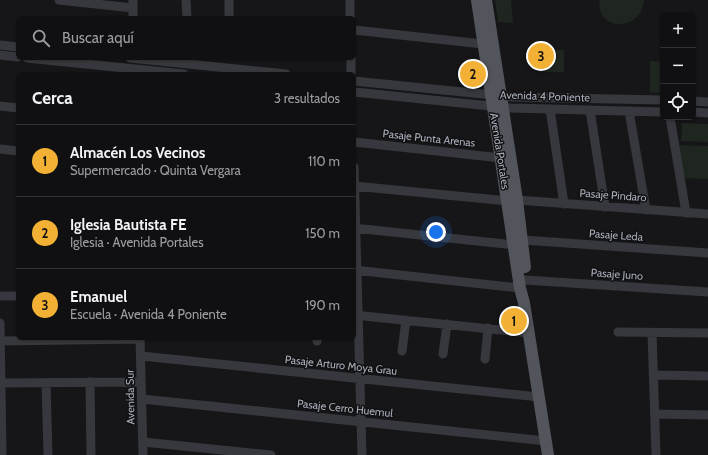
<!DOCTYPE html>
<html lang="es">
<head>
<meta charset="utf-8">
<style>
  :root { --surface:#101012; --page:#19191b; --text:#f1f3f6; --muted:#9c9d9f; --line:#303032; --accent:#f2b134 }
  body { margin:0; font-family:Cabin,sans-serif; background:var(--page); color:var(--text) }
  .controls { position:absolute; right:12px; top:12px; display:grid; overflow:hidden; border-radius:6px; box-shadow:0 1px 3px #0004 }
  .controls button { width:36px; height:36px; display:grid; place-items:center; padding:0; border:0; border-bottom:1px solid var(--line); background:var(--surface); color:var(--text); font:20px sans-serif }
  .you { position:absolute; left:436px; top:232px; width:14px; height:14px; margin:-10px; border:3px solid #fff; border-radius:50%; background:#1a73e8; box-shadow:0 0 0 6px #1a73e833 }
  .badge { display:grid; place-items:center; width:26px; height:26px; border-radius:50%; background:var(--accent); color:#111; font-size:13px; font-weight:700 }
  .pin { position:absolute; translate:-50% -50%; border:2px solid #fff; box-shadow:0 1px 4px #0006 }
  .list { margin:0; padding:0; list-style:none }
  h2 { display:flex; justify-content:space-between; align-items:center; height:52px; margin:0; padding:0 16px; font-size:17px }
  h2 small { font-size:13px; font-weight:400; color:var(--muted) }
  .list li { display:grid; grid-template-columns:26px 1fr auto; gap:12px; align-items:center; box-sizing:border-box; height:72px; padding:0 16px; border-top:1px solid var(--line) }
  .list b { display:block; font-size:15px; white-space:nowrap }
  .list p { margin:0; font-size:13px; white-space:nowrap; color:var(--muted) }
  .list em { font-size:13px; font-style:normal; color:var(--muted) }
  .icon { flex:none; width:22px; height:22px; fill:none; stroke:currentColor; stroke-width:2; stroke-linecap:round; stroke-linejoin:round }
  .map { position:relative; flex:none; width:708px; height:455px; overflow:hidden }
  .search { position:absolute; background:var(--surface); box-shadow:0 1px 3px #0004; left:16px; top:16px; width:340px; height:44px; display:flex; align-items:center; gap:10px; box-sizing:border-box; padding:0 14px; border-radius:6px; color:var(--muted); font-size:15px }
  .panel { position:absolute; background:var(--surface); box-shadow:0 1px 3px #0004; left:16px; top:72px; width:340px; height:268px; border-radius:6px }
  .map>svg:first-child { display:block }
</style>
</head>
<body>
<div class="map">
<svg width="708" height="455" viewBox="0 0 708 455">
  <rect width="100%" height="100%" fill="#161618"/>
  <path fill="#1e261f" d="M 495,0 L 511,0 L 513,23 L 498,22 Z
    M 599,0 L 644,0 C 642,25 612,33 601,13 C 599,9 600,4 599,0 Z
    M 544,50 L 564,50 L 564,72 L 544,72 Z
    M 650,61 L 663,62 L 663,93 L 650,92 Z
    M 682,123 L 708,124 L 708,142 L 681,141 Z
    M 676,145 L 708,146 L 708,179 L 682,178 Z"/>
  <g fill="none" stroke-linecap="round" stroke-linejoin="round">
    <path stroke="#37383d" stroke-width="9" d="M 59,0 L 133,8
      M 133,0 L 133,18
      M 186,0 L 187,18
      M 229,0 L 229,18
      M 350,0 L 350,18
      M 354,30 L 483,44
      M 0,45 L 18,47
      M 0,55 L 18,57
      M 27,58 L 184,74
      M 130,58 L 286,74
      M 351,58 L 351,74
      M 354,81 L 512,97 L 663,100
      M 354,92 L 510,108 L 663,112
      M 693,101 L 708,102
      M 0,106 L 18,108
      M 550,109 L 564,204
      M 590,110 L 605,207
      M 629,111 L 646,210
      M 693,112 L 708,113
      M 670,117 L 686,213
      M 354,142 L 501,158
      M 0,149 L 18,151
      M 354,167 L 362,455
      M 354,186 L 508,201
      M 517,200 L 708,214
      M 354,228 L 514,245
      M 523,240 L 708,253
      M 354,270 L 520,288
      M 525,280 L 708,292
      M 0,296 L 18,296
      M 354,315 L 529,333
      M 0,323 L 2,455
      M 618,332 L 708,333
      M 652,333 L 656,455
      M 140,338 L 143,455
      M 0,341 L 140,339
      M 317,341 L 318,338
      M 402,351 L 406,320
      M 443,354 L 447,324
      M 141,356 L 539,397
      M 485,359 L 488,328
      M 654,375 L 708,376
      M 90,382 L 91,455
      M 0,383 L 141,382
      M 46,383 L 48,455
      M 142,399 L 546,441
      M 655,414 L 708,415
      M 143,442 L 271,455"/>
    <path stroke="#53555c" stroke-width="12" d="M 477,0 L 520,288 L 524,303 L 548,455
      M 486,0 L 517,200 L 525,267"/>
  </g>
  <g text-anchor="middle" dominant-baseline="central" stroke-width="3" stroke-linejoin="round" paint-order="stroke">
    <g font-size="11" fill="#a8adb8" stroke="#111113">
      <text transform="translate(545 96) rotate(2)">Avenida 4 Poniente</text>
      <text transform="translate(429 138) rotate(6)">Pasaje Punta Arenas</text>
      <text transform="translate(500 151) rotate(81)">Avenida Portales</text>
      <text transform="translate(613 195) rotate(4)">Pasaje Pindaro</text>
      <text transform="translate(616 235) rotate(4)">Pasaje Leda</text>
      <text transform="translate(617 274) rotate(4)">Pasaje Juno</text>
      <text transform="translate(341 365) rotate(6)">Pasaje Arturo Moya Grau</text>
      <text transform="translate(130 397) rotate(-91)">Avenida Sur</text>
      <text transform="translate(345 408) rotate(6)">Pasaje Cerro Huemul</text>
    </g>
  </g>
</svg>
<div class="controls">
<button>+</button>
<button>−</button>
<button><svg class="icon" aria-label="locate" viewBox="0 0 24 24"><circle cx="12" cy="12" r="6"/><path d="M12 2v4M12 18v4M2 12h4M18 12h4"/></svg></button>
</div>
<div class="you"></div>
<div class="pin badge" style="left:514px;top:321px">1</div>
<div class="pin badge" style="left:473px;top:74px">2</div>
<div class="pin badge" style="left:541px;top:56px">3</div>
<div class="search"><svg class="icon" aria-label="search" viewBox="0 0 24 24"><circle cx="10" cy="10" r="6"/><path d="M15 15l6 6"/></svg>Buscar aquí</div>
<section class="panel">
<h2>Cerca<small>3 resultados</small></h2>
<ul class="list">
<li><span class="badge">1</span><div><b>Almacén Los Vecinos</b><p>Supermercado · Quinta Vergara</p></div><em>110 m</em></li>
<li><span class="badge">2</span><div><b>Iglesia Bautista FE</b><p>Iglesia · Avenida Portales</p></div><em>150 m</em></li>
<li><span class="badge">3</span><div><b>Emanuel</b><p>Escuela · Avenida 4 Poniente</p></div><em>190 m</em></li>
</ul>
</section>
</div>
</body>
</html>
